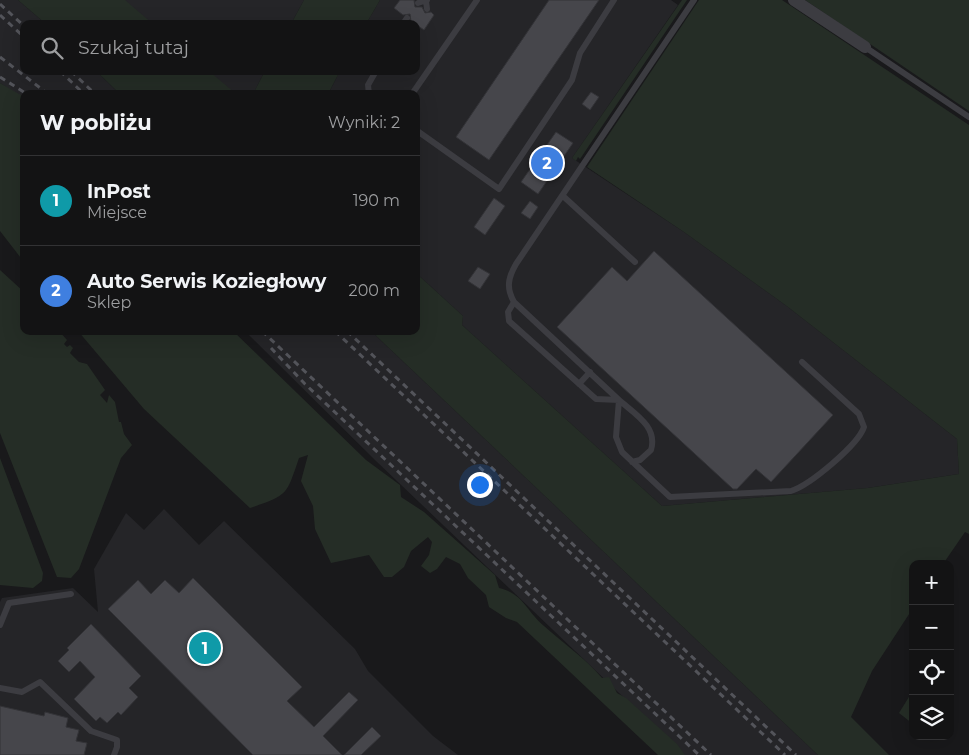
<!DOCTYPE html>
<html lang="pl">
<head>
<meta charset="utf-8">
<style>
  :root { --surface:#131314; --page:#202022; --text:#f1f3f6; --muted:#9d9ea0; --line:#323234; --accent:#0b8043 }
  body { margin:0; font-family:Montserrat,sans-serif; background:var(--page); color:var(--text) }
  .controls { position:absolute; right:15px; bottom:15px; display:grid; overflow:hidden; border-radius:10px; box-shadow:0 5px 20px #0002 }
  .controls button { width:45px; height:45px; display:grid; place-items:center; padding:0; border:0; border-bottom:1px solid var(--line); background:var(--surface); color:var(--text); font:25px sans-serif }
  .you { position:absolute; left:479px; top:484px; width:18px; height:18px; margin:-12px; border:4px solid #fff; border-radius:50%; background:#1a73e8; box-shadow:0 0 0 8px #1a73e833 }
  .badge { display:grid; place-items:center; width:32px; height:32px; border-radius:50%; background:var(--accent); color:#fff; font-size:16px; font-weight:700 }
  .pin { position:absolute; translate:-50% -50%; border:2px solid #fff; box-shadow:0 1px 5px #0006 }
  .list { margin:0; padding:0; list-style:none }
  h2 { display:flex; justify-content:space-between; align-items:center; height:65px; margin:0; padding:0 20px; font-size:21px }
  h2 small { font-size:16px; font-weight:400; color:var(--muted) }
  .list li { display:grid; grid-template-columns:32px 1fr auto; gap:15px; align-items:center; box-sizing:border-box; height:90px; padding:0 20px; border-top:1px solid var(--line) }
  .list b { display:block; font-size:19px; white-space:nowrap }
  .list p { margin:0; font-size:16px; white-space:nowrap; color:var(--muted) }
  .list em { font-size:16px; font-style:normal; color:var(--muted) }
  .icon { flex:none; width:28px; height:28px; fill:none; stroke:currentColor; stroke-width:2; stroke-linecap:round; stroke-linejoin:round }
  .map { position:relative; flex:none; width:969px; height:755px; overflow:hidden }
  .search { position:absolute; background:var(--surface); box-shadow:0 5px 20px #0002; left:20px; top:20px; width:400px; height:55px; display:flex; align-items:center; gap:12px; box-sizing:border-box; padding:0 18px; border-radius:10px; color:var(--muted); font-size:19px }
  .panel { position:absolute; background:var(--surface); box-shadow:0 5px 20px #0002; left:20px; top:90px; width:400px; height:245px; border-radius:10px }
  .map>svg:first-child { display:block }
</style>
</head>
<body>
<div class="map">
<svg width="969" height="755" viewBox="0 0 969 755">
  <rect width="100%" height="100%" fill="#19191b"/>
  <path fill="#252528" d="M 0,0 L 18,0 L 46,24 L 24,24 L 24,71 L 96,71 L 120,94 L 24,94 L 24,99 L 0,83 Z
    M 111,0 L 304,0 L 291,24 L 139,24 Z
    M 380,0 L 671,0 L 678,5 L 572,158 L 684,232 L 788,307 L 957,439 L 959,474 L 868,488 L 662,506 L 462,325 L 463,316 L 416,273 L 416,94 L 328,94 L 340,71 L 416,71 L 416,24 L 366,24 Z
    M 194,71 L 265,71 L 253,94 L 220,94 Z
    M 245,331 L 371,331 L 818,755 L 684,755 L 376,461 Z
    M 164,509 L 199,545 L 224,521 L 355,649 L 368,671 L 433,736 L 458,755 L 0,755 L 0,602 L 2,598 L 73,588 L 98,612 L 94,569 L 126,513 L 144,530 Z"/>
  <path fill="#252d26" d="M 18,0 L 125,0 L 153,24 L 46,24 Z
    M 304,0 L 380,0 L 366,24 L 291,24 Z
    M 682,0 L 687,0 L 580,159 L 578,157 L 576,161 L 572,158 Z
    M 699,0 L 782,0 L 969,125 L 969,534 L 965,532 L 943,564 L 913,564 L 913,608 L 872,671 L 851,717 L 889,755 L 818,755 L 371,331 L 416,331 L 416,273 L 463,316 L 462,325 L 662,506 L 868,488 L 959,474 L 957,439 L 788,307 L 684,232 L 587,167 Z
    M 805,0 L 969,0 L 969,111 L 814,6 Z
    M 96,71 L 209,71 L 236,94 L 120,94 Z
    M 265,71 L 340,71 L 328,94 L 253,94 Z
    M 0,83 L 24,97 L 24,262 L 0,231 Z
    M 0,270 L 24,292 L 24,331 L 59,331 L 67,340 L 64,344 L 67,347 L 70,345 L 73,348 L 70,353 L 79,362 L 87,364 L 105,390 L 100,395 L 107,403 L 109,395 L 115,402 L 119,422 L 121,422 L 124,434 L 132,445 L 121,458 L 79,569 L 71,578 L 57,577 L 0,433 Z
    M 78,331 L 233,331 L 366,460 L 400,485 L 401,497 L 424,512 L 495,575 L 499,588 C 524,594 526,611 544,626 C 563,643 585,658 602,678 L 609,677 L 617,693 L 626,698 L 677,744 L 685,755 L 658,755 L 517,622 L 506,618 L 489,607 L 486,595 L 468,578 L 460,564 L 446,557 L 437,569 L 430,573 L 421,566 L 429,555 L 432,542 L 428,537 L 411,551 L 404,567 L 392,577 L 384,577 L 369,555 L 331,563 L 315,529 L 313,506 L 301,481 L 308,455 L 299,458 C 286,496 288,495 250,508 L 144,409 Z
    M 0,458 L 43,573 L 42,581 L 33,588 L 0,585 Z
    M 912,692 L 913,692 L 913,724 L 899,713 Z"/>
  <path fill="#46464b" stroke="#333337" d="M 400,0 L 414,0 L 415,7 L 422,7 L 425,13 L 431,12 L 434,15 L 424,30 L 411,21 L 410,14 L 403,15 L 394,8 Z
    M 549,0 L 599,0 L 489,160 L 456,137 Z
    M 591,92 L 599,97 L 590,110 L 582,104 Z
    M 556,132 L 573,143 L 538,194 L 521,182 Z
    M 494,198 L 505,206 L 485,235 L 474,227 Z
    M 530,201 L 538,207 L 530,219 L 521,213 Z
    M 654,251 L 833,415 L 771,482 L 756,469 L 737,489 L 733,489 L 557,327 L 612,267 L 627,281 Z
    M 478,267 L 490,274 L 480,289 L 468,281 Z
    M 193,578 L 302,687 L 287,701 L 314,727 L 349,692 L 358,700 L 323,736 L 342,755 L 253,755 L 108,609 L 138,580 L 151,594 L 165,580 L 179,593 Z
    M 91,624 L 141,676 L 129,688 L 138,697 L 121,715 L 118,712 L 107,723 L 100,717 L 96,721 L 74,699 L 95,677 L 80,661 L 69,672 L 58,661 L 69,650 L 67,648 Z
    M 0,706 L 44,716 L 45,712 L 68,718 L 66,727 L 79,730 L 76,741 L 87,743 L 84,755 L 0,755 Z
    M 372,727 L 381,736 L 361,755 L 344,755 Z"/>
  <g fill="none" stroke-linecap="round" stroke-linejoin="round">
    <path stroke="#3c3c41" stroke-width="6" d="M 694,0 L 516,264 C 508,278 506,288 514,302 L 619,400 L 616,437 L 622,452 L 670,497 L 791,491 C 810,485 858,445 864,427 L 859,414 L 802,362
      M 426,1 L 427,9
      M 418,3 L 427,0
      M 403,24 L 407,18
      M 865,47 L 969,117
      M 369,94 L 368,85 L 376,71
      M 412,94 L 477,0
      M 416,130 L 499,189 L 572,80 L 580,53 L 614,0
      M 563,196 L 635,262
      M 514,302 L 508,312 L 509,321 L 596,399 L 619,400 C 635,414 658,427 651,450 L 640,460 L 632,462
      M 579,384 L 590,372
      M 0,625 L 9,603 L 71,594
      M 0,688 L 22,692 L 40,682 L 91,731 L 117,740 L 117,747 L 114,755"/>
    <path stroke="#3c3c41" stroke-width="12" d="M 794,0 L 865,47"/>
    <path stroke="#53545a" stroke-width="3" stroke-dasharray="6 5" stroke-linecap="butt" d="M 0,4 L 24,26
      M 0,15 L 24,37
      M 0,57 L 48,94
      M 60,71 L 84,94
      M 71,71 L 95,94
      M 0,77 L 27,94
      M 262,331 L 711,755
      M 335,331 L 785,755
      M 347,331 L 796,755
      M 271,348 L 305,384 L 699,755"/>
  </g>
</svg>
<div class="controls">
<button>+</button>
<button>−</button>
<button><svg class="icon" aria-label="locate" viewBox="0 0 24 24"><circle cx="12" cy="12" r="6"/><path d="M12 2v4M12 18v4M2 12h4M18 12h4"/></svg></button>
<button><svg class="icon" aria-label="layers" viewBox="0 0 24 24"><path d="M12 4l9 5-9 5-9-5zM3 14l9 5 9-5"/></svg></button>
</div>
<div class="you"></div>
<div class="pin badge" style="left:205px;top:648px;background:#0f9aa8">1</div>
<div class="pin badge" style="left:547px;top:163px;background:#3f7fe0">2</div>
<div class="search"><svg class="icon" aria-label="search" viewBox="0 0 24 24"><circle cx="10" cy="10" r="6"/><path d="M15 15l6 6"/></svg>Szukaj tutaj</div>
<section class="panel">
<h2>W pobliżu<small>Wyniki: 2</small></h2>
<ul class="list">
<li><span class="badge" style="background:#0f9aa8">1</span><div><b>InPost</b><p>Miejsce</p></div><em>190 m</em></li>
<li><span class="badge" style="background:#3f7fe0">2</span><div><b>Auto Serwis Koziegłowy</b><p>Sklep</p></div><em>200 m</em></li>
</ul>
</section>
</div>
</body>
</html>
